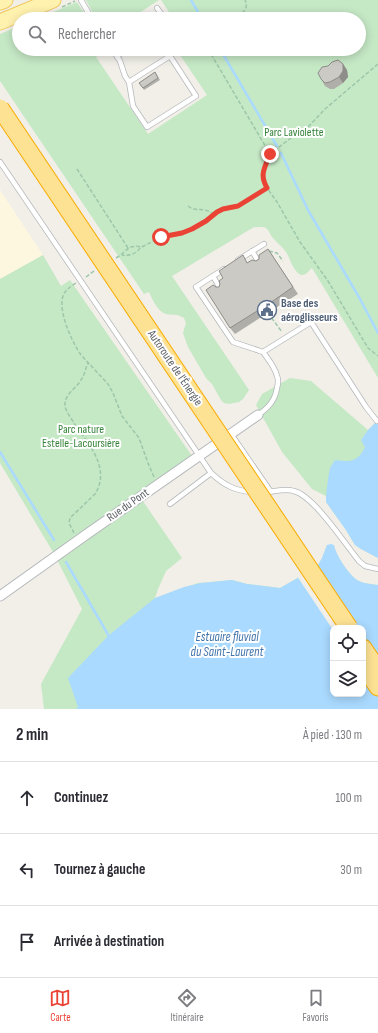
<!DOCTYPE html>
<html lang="fr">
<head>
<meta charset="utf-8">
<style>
  :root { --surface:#fff; --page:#f2f2f3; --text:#2b2b33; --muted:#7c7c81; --line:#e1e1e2; --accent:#ea4335 }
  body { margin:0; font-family:"Sofia Sans Condensed",sans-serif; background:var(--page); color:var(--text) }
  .controls { position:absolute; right:12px; bottom:12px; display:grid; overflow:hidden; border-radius:8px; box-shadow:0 2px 10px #0003 }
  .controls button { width:36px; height:36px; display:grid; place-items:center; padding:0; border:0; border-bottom:1px solid var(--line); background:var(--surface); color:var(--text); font:20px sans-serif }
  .stop { position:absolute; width:12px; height:12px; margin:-9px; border:3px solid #ea4335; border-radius:50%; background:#fff }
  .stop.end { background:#ea4335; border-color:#fff; box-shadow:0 1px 4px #0008 }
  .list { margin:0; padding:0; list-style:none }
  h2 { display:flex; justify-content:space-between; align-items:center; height:52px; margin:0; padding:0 16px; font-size:17px }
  h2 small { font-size:13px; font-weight:400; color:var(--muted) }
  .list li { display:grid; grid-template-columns:26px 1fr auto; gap:12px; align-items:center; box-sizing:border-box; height:72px; padding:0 16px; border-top:1px solid var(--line) }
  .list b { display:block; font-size:15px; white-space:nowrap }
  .list em { font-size:13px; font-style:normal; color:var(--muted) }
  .icon { flex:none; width:22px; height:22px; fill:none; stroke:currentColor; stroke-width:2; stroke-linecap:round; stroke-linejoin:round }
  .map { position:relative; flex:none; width:378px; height:709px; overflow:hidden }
  .search { position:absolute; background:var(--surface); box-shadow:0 2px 10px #0003; left:12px; right:12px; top:12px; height:44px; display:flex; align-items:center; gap:10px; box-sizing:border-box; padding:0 14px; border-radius:22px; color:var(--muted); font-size:15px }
  .sheet { height:268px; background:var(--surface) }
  nav { display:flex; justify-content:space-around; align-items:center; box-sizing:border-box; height:56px; border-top:1px solid var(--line); background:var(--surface); font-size:11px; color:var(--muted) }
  nav a { display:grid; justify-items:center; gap:2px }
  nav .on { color:var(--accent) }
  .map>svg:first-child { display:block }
</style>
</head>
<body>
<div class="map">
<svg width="378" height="709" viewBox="0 0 378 709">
  <rect width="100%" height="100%" fill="#f1efe8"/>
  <path fill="#fef7e0" d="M 0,190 L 43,255 L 0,279 Z"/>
  <path fill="#c5e8c5" d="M 86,0 L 159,0 L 130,19 L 96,19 Z
    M 161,0 L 378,0 L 378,378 L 312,268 C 310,269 309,271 307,273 C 296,282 290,257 286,252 C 283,247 277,243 273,238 C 270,235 269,230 266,228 C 263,226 257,228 254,227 L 172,276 L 249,390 L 243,399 L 239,402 L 229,404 L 224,403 L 221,400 L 212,384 L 206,378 L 188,347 L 183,333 L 186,323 L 184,318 C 176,313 174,316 166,314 C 158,312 152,299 149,292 L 144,294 L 0,81 L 0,34 L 19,26 L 19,49 L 108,49 L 96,57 L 148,134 L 207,95 L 176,49 L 359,49 L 359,19 L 177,19 L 174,14 L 171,15 Z
    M 77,2 L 88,19 L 37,19 Z
    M 43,255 L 61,286 L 70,280 L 192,456 L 138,494 L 182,558 L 166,571 L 158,589 L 155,598 L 198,583 L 211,582 L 232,580 L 247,584 L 280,588 L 317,567 L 322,558 L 327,545 L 334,545 C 335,554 350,577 359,581 C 365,584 372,584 378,585 L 363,628 L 333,628 L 333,694 L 316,709 L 44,709 L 41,684 L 82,609 L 53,552 L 0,463 L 0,279 Z
    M 290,378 L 311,381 L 368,430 L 378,420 L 378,558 L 361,549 L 355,545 L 346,530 L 326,502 L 326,496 L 312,489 L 282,452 L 256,405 L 262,394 Z"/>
  <path fill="#aadaff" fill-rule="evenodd" d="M 378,420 L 378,558 L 361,549 L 355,545 L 346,530 L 326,502 L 326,496 L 328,479 L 330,468 L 335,460 C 338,460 341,461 345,461 C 355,462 361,456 365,447 L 361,440 L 368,430 Z
    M 331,544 L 334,545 C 335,554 350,577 359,581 C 365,584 372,584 378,585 L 378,709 L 76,709 L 78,707 L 68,678 L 109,635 L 155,598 L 184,587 L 201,583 L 211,582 L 232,580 L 247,584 L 280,588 L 317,567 L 322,558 L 327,545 ZM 333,628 L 363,628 L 363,694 L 333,694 Z"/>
  <path fill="#f1efe8" d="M 314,566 L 356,628 L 333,628 L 333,630 L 297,576 Z"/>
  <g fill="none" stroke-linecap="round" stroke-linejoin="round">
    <path stroke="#aadaff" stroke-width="2.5" d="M 191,0 L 202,19
      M 220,49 L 277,146
      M 281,153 L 308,210 L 360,299 L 378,333
      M 0,452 L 54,540
      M 66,562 L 110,638"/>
    <defs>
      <path id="lane" d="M 81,0 L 92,19
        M 157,8 L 165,19
        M 112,49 L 120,61 L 125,76 L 129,82 L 133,106 L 147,127 L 196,96 L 170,56 L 129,82
        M 117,56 L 128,49
        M 0,162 L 211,473 C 224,485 235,491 252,492
        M 252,251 L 260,264
        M 238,260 L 264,244
        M 224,269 L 196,287 L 233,342 L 263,352
        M 213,276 L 221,290
        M 258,415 C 268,408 275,401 277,388 C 278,384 279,380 277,376 C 275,367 268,359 263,352 L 311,322 L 366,407 L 377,421
        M 231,434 L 271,492
        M 263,492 C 274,492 284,488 294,491 C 314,496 345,544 359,561 L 365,566 L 378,569
        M 170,504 L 211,473"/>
      <path id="street" d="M 0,596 L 87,534 L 258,415"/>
      <path id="primary" d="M 0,2 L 5,0
        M 0,22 L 53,0"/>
      <path id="highway" d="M 363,648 L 378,670
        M 363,665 L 378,687"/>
    </defs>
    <use href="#lane" stroke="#b5b8bc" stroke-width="6"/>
    <use href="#street" stroke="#b5b8bc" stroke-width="11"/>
    <use href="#primary" stroke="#f2c960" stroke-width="17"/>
    <use href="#highway" stroke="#f9ab00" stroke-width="19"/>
    <path stroke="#9cc7a9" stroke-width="1.5" stroke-dasharray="4 2" stroke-linecap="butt" d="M 62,7 L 75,1
      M 225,19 C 234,16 251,14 245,0
      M 208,49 L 270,154
      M 378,64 L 325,109 L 309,126 L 296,134 L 270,154 L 264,167 L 263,175 L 263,181 L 267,188 L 277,202 L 300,242 L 328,281 L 368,348 L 378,356
      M 77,169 L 128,248
      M 188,206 C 197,213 203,206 213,214
      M 142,247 L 161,237 L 192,229 L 206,221 L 217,212 L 223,209 L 238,206 L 267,188
      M 269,251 L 277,253 L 283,261
      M 116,258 C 127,252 127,244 141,247 C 136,254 130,256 122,255
      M 86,277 L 94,271
      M 76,283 C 70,287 65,290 63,296 C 58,312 72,342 81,355 L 108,384 L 113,393 L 122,416 L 139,438 L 148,463 L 154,477
      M 268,313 L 282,332
      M 74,533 L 69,523 L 70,518 L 95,494 C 111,469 89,444 75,425 C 72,419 66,412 65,406 C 64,394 76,389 81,380 C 85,375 85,369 88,363"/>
    <use href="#lane" stroke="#fff" stroke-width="4.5"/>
    <use href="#street" stroke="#fff" stroke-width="9"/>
    <use href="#primary" stroke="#fff2af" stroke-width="15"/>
    <use href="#highway" stroke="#fde293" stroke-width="17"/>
    <defs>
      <path id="highway-bridge" d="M 0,108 L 349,628"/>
    </defs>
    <use href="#highway-bridge" stroke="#f9ab00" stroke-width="19" stroke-linecap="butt"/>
    <use href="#highway-bridge" stroke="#fde293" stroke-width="17"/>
  </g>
  <path fill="#afaea9" d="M 343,64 L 347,70 L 348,77 L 343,83 L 334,89 L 330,89 L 325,86 L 321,79 L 328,66 Z
    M 155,72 L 160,80 L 144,90 L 139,83 Z
    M 268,249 L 298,294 L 274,309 L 277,313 L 269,312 L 235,334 L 230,328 L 216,287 L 219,287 L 248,263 L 256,261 Z"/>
  <path fill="#8f8d8a" d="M 343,64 L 347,70 L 348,77 L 343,83 L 339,77 Z"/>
  <path fill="#cccac5" stroke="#8f8d8a" d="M 138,16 L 141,19 L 133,19 Z
    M 151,16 L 153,19 L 148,19 Z
    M 338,60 L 343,64 L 343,71 L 339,77 L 330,82 L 325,83 L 321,79 L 318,73 L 322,67 L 328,66 L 332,62 Z
    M 155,72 L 158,78 L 143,88 L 139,83 Z
    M 268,249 L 293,287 L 270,303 L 272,307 L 265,306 L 230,328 L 206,290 L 213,285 L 216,287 L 219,287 L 220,284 L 219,281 L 223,278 L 219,271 L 243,255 L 247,263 L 252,260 L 256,261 L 259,259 L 259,255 Z"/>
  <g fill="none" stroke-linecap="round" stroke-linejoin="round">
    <path stroke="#ea4335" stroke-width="5" d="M 161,237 L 182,233 L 192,229 L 206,221 L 217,212 L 223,209 L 238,206 L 267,188 C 259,174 265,168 270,154"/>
  </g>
  <defs>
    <symbol id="civic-ring" viewBox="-11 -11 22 22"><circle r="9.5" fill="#fff" stroke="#5c6f8a" stroke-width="1.5"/><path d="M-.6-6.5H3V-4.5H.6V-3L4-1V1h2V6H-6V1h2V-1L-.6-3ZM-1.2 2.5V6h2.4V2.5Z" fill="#5c6f8a"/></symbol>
  </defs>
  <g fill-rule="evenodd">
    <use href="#civic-ring" x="256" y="299" width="22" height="22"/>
  </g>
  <g text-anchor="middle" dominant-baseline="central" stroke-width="4" stroke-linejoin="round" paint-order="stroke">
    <g font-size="12" fill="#348238" stroke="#fff">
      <text x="294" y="132">Parc Laviolette</text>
      <text x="81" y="429">Parc nature<tspan x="81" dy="14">Estelle-Lacoursière</tspan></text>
    </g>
    <g font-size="12" font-weight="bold" fill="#4e5e75" stroke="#fff" text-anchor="start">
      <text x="281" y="303">Base des<tspan x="281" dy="14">aéroglisseurs</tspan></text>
    </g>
    <g font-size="12" fill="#5f6368" stroke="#fff">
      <text transform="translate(175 368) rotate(56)">Autoroute de l'Énergie</text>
      <text transform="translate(128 505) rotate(-35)">Rue du Pont</text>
    </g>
    <g font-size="13" font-style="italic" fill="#4174aa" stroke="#fff">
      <text x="227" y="637">Estuaire fluvial<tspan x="227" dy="15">du Saint-Laurent</tspan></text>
    </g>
  </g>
</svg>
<div class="controls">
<button><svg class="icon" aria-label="locate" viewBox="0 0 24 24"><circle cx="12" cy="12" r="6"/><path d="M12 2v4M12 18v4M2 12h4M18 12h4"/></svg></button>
<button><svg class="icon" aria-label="layers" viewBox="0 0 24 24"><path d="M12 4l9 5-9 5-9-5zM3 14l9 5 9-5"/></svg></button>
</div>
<div class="stop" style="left:161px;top:237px"></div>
<div class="stop end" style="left:270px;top:154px"></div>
<div class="search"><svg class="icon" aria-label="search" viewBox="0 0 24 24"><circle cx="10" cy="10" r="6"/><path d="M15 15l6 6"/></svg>Rechercher</div>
</div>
<section class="sheet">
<h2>2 min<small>À pied · 130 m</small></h2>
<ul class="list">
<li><svg class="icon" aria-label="ahead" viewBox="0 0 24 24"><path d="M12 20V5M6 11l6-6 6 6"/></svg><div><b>Continuez</b></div><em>100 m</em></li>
<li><svg class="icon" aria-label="left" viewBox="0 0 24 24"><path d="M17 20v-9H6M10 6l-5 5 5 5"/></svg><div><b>Tournez à gauche</b></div><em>30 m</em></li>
<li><svg class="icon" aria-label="arrive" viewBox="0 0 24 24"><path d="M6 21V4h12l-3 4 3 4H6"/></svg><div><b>Arrivée à destination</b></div></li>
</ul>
</section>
<nav>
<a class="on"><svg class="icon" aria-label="map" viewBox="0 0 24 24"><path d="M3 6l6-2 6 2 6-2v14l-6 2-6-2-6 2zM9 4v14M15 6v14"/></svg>Carte</a>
<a><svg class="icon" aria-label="directions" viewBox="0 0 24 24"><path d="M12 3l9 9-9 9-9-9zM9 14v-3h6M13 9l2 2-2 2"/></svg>Itinéraire</a>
<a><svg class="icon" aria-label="saved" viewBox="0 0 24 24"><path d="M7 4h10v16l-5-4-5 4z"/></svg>Favoris</a>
</nav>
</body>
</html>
